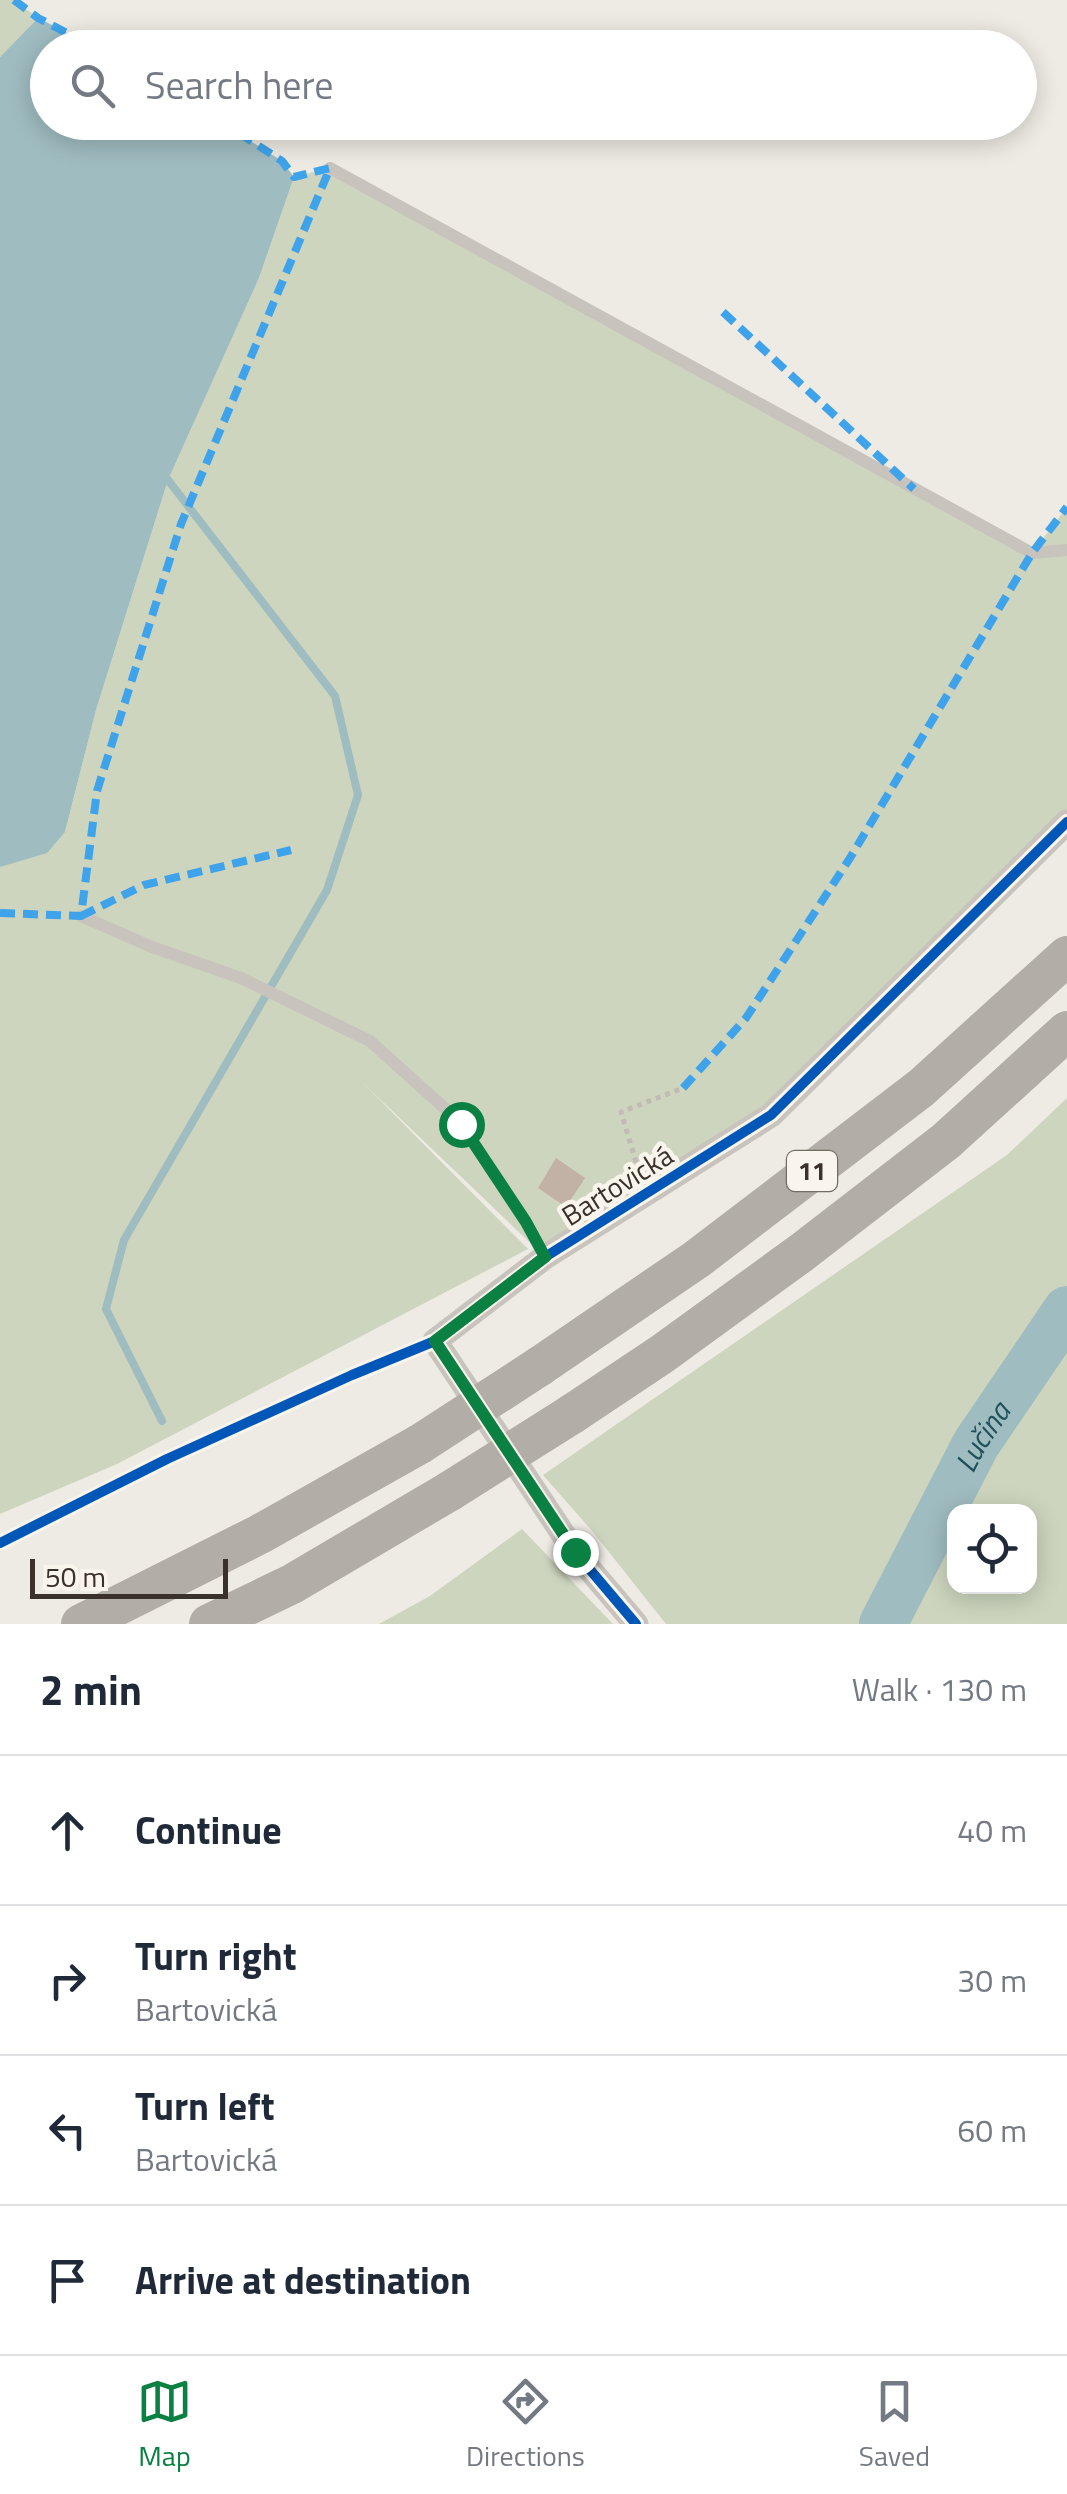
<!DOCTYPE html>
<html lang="en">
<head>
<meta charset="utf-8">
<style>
  :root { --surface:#fff; --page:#f6f6f7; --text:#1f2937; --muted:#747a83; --line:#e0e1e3; --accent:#0b8043 }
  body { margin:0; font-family:"Titillium Web",sans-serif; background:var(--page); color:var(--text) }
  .controls { position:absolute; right:30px; bottom:30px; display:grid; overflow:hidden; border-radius:20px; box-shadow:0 5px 25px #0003 }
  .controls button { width:90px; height:90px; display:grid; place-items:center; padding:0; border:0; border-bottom:2px solid var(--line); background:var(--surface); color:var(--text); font:50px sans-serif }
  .scale { position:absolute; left:30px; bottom:25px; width:198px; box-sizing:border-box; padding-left:10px; border:5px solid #39312a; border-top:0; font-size:28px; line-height:35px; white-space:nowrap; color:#39312a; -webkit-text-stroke:8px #faf5ec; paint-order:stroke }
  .stop { position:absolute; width:30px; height:30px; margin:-22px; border:8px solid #0b8043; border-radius:50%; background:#fff }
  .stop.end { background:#0b8043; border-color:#fff; box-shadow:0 2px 10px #0008 }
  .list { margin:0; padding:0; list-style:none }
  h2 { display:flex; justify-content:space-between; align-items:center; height:130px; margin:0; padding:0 40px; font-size:42px }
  h2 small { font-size:32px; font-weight:400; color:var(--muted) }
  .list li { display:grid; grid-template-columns:65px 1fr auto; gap:30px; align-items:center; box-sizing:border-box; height:150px; padding:0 40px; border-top:2px solid var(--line) }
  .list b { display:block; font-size:38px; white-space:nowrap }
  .list p { margin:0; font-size:32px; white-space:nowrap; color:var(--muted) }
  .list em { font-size:32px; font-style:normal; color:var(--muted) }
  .icon { flex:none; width:55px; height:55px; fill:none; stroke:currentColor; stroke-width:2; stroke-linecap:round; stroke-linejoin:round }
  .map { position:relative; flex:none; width:1067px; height:1624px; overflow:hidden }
  .search { position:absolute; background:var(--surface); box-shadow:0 5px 25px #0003; left:30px; right:30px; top:30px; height:110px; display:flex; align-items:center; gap:25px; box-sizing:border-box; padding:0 35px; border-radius:55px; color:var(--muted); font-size:38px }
  .sheet { height:730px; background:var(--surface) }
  nav { display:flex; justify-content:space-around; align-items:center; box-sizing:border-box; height:140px; border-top:2px solid var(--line); background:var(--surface); font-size:28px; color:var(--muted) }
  nav a { display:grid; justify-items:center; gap:5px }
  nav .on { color:var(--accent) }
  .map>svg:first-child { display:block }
</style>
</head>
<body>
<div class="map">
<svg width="1067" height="1624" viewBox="0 0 1067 1624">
  <rect width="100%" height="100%" fill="#eeebe4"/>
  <path fill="#cdd5be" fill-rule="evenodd" d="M 0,0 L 14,0 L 38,18 L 0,57 Z
    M 330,168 L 1032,553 L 1067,507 L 1067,822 L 771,1115 L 545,1257 L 363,1083 L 528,1249 L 117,1464 L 0,1514 L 0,866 L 65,832 L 96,710 L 168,480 L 259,278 L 294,177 Z
    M 1067,1098 L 1067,1624 L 666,1624 L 593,1532 L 543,1475 L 1007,1155 ZM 954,1512 L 1030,1512 L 1030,1586 L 954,1586 Z
    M 522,1529 L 613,1624 L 379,1624 L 430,1596 Z"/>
  <path fill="#9fbcc0" d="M 38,18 L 96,47 L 48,48 L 48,122 L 222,123 L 282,161 L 294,177 L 259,278 L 168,480 L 96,710 L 65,832 L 47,853 L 0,867 L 0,57 Z"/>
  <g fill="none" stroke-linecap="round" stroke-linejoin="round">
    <path stroke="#9fbcc0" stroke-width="8" d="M 162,1421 L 106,1309 L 124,1240 L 327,890 L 358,795 L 335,696 L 168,480"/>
    <path stroke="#9fbcc0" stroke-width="48" id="s1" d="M 883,1624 L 976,1444 L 1067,1310"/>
  </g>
  <path fill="#c2b1a5" d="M 556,1158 L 585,1178 L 566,1207 L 538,1188 Z"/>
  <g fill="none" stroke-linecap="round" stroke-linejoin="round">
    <path stroke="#c1bbb4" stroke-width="5" stroke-dasharray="5 5" stroke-linecap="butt" d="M 639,1172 L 621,1112 L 683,1088"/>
    <path stroke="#c8c3bc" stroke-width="12" d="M 330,168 L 1032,553 L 1067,550
      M 81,916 L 152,947 L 241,978 L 370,1041 L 461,1123 L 526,1222 L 545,1257"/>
    <path stroke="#c8c3bc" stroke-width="25" d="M 636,1624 L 575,1552 L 435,1341 L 545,1257 L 771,1115 L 1067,822"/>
    <path stroke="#b2ada7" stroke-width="40" d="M 540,1366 L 697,1259 L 921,1088 L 1067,956
      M 572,1414 L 662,1354 L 801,1253 L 946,1141 L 1067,1031
      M 81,1624 L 260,1534 L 420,1444
      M 209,1624 L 292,1584 L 450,1491"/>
    <path stroke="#b2ada7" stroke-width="40" d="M 420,1444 L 540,1366
      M 450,1491 L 572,1414"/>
    <path stroke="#3fa3eb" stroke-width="8" stroke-dasharray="15 8" stroke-linecap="butt" d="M 14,0 L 38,18 L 96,48
      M 723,312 L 914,489
      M 0,913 L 81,916 L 97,791 L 181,524 L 330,168 L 294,177 L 282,161 L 222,122
      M 81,916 L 144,885 L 291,850
      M 683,1088 L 746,1018 L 850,858 L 1032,553 L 1067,507"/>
    <defs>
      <path id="cycleway" d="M 435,1341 L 575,1552 L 636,1624
        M 0,1543 L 167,1459 L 352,1375 L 435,1341 L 545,1257 L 771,1115 L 1067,822"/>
    </defs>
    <use href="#cycleway" stroke="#faf5ec" stroke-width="16"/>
    <use href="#cycleway" stroke="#0057b8" stroke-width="10"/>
  </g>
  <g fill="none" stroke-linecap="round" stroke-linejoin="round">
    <path stroke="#0b8043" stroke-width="12" d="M 461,1124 L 526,1222 L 545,1257 L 435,1341 L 575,1552"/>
  </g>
  <g text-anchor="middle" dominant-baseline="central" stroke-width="9" stroke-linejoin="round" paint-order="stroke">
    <rect fill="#faf5ec" stroke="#736c64" stroke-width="2.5" x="787" y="1151" width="50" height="40" rx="8"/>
    <g font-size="25" font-weight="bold" fill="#39312a">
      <text x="812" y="1171">11</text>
    </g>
    <g font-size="28" fill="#39312a" stroke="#faf5ec">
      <text transform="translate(617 1185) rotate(-32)">Bartovická</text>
    </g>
    <g font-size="30" font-style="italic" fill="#1f505b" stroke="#faf5ec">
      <text stroke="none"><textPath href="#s1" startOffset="212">Lučina</textPath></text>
    </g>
  </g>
</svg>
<div class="controls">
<button><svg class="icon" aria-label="locate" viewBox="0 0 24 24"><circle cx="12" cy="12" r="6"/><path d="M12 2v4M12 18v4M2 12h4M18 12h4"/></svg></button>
</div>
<div class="scale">50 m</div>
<div class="stop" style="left:461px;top:1124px"></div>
<div class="stop end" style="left:575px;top:1552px"></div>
<div class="search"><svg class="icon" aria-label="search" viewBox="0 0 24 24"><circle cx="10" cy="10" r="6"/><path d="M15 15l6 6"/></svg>Search here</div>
</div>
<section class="sheet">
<h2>2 min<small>Walk · 130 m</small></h2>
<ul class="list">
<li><svg class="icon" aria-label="ahead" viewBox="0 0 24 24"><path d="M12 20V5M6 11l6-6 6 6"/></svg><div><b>Continue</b></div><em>40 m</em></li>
<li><svg class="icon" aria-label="right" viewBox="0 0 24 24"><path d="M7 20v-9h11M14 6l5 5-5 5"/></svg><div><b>Turn right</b><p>Bartovická</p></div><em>30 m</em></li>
<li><svg class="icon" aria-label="left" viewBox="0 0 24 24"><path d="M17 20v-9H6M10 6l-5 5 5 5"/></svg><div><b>Turn left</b><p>Bartovická</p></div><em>60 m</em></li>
<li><svg class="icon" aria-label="arrive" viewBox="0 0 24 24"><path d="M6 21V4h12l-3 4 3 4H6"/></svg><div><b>Arrive at destination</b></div></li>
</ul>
</section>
<nav>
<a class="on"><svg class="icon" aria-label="map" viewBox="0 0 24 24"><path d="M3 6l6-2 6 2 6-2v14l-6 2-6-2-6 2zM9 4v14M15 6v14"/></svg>Map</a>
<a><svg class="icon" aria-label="directions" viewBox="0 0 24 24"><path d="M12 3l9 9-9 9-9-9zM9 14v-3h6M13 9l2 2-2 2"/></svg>Directions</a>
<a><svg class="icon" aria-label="saved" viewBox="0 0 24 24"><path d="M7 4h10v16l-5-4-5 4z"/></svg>Saved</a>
</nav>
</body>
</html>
